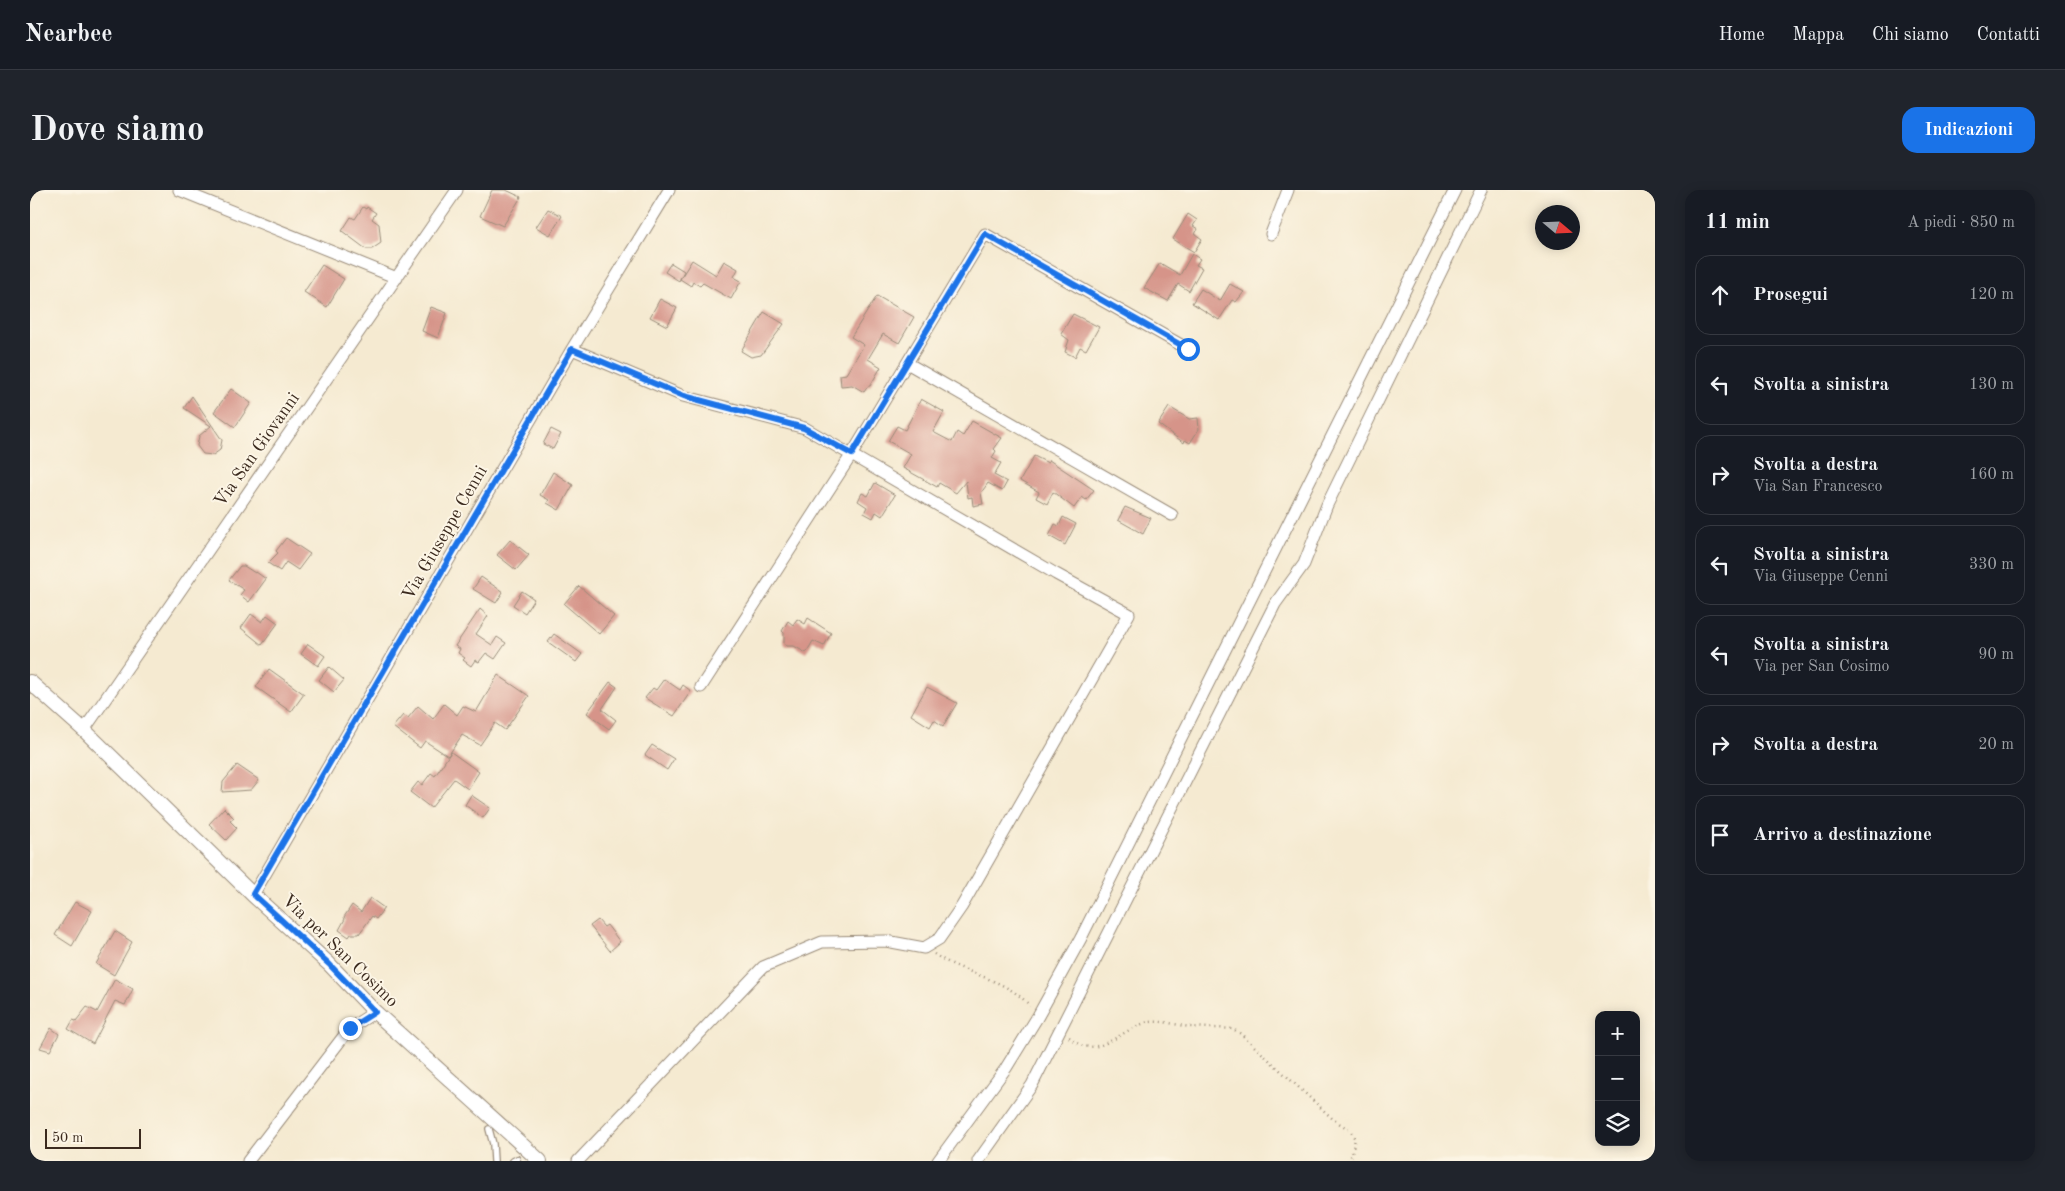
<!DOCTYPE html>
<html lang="it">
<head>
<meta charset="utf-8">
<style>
  :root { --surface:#171b24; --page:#20242c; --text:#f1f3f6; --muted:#9ea1a6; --line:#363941; --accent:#1a73e8 }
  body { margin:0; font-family:"Old Standard TT",serif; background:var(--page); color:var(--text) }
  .controls { position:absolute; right:15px; bottom:15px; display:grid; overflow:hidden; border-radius:10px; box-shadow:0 2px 12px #0003 }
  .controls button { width:45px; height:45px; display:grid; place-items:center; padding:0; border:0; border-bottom:1px solid var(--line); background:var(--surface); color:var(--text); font:25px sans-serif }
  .compass { position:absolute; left:1505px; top:15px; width:45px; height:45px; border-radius:50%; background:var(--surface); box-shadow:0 2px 12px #0003; rotate:109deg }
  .scale { position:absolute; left:15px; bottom:12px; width:96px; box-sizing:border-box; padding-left:5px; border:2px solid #3b2a1e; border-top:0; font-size:14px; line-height:18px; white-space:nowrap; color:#3b2a1e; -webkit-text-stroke:4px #fcf5e5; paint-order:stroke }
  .stop { position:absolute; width:15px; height:15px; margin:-11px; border:4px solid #1a73e8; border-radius:50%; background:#fff }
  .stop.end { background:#1a73e8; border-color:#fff; box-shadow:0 1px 5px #0008 }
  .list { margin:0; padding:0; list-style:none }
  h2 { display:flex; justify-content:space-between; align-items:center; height:65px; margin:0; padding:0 20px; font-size:21px }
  h2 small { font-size:16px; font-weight:400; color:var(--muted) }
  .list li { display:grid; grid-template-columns:32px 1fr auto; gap:15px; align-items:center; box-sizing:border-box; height:80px; margin:0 10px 10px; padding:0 10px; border:1px solid var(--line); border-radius:15px }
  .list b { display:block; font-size:19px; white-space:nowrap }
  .list p { margin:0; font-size:16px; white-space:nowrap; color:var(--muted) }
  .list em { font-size:16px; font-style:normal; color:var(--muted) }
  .icon { flex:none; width:28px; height:28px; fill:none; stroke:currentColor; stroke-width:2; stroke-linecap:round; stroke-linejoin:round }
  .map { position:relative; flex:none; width:1625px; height:971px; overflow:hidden; border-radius:15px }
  header { display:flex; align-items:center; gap:30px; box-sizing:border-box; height:70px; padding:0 25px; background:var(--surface); border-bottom:1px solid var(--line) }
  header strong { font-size:24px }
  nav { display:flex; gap:28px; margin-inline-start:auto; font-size:18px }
  .intro { display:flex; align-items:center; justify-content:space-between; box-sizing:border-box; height:120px; padding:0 30px }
  h1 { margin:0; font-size:35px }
  .button { padding:12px 22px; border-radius:15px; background:var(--accent); color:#fff; font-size:18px; font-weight:700 }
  main { display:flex; gap:30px; padding:0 30px }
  aside { flex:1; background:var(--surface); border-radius:15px; box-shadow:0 2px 12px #0003 }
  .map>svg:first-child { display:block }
</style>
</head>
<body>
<header>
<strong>Nearbee</strong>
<nav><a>Home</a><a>Mappa</a><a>Chi siamo</a><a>Contatti</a></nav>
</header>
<div class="intro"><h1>Dove siamo</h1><a class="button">Indicazioni</a></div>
<main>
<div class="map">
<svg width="1625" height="971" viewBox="0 0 1625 971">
  <rect width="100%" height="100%" fill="#fcf5e5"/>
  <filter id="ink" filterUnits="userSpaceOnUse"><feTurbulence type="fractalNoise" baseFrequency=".02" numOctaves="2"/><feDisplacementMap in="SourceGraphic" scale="10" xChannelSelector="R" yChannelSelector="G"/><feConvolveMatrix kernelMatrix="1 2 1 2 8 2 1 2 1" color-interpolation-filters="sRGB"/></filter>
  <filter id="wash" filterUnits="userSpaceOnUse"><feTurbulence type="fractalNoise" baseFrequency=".0096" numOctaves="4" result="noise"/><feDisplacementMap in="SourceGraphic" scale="20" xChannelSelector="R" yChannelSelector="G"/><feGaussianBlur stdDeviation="1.12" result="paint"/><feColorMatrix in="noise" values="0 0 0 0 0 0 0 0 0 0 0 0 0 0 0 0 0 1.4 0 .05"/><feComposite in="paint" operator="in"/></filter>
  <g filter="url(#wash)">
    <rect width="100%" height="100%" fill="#f5ead1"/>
    <g id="blocks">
      <path fill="#d69489" d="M 462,0 L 476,0 L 491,7 L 473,36 L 450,26 Z
        M 333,17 L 336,19 L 337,17 L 346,23 L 342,29 L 349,34 L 351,53 L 342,59 L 336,59 L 312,41 L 321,27 L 325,29 Z
        M 518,19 L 532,26 L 520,45 L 506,37 Z
        M 1158,24 L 1167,30 L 1163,36 L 1168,39 L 1165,44 L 1172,49 L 1164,62 L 1143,49 Z
        M 1162,64 L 1170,69 L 1166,75 L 1172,78 L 1159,101 L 1148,94 L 1138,111 L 1114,98 L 1130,73 L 1150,85 Z
        M 662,70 L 686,85 L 694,71 L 708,79 L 704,87 L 711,91 L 701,109 L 673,93 L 670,96 L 663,92 L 661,96 L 650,89 Z
        M 641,73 L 654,81 L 649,91 L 635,82 Z
        M 292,75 L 314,89 L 297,117 L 274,102 Z
        M 1200,94 L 1214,102 L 1206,112 L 1202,110 L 1189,130 L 1162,113 L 1171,99 L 1190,111 Z
        M 847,106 L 884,127 L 869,153 L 853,144 L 838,169 L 851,177 L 840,196 L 838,196 L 834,202 L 822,195 L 811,196 L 810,185 L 816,184 L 834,155 L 821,147 Z
        M 630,109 L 647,118 L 637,136 L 620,127 Z
        M 401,117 L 417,123 L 408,148 L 392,141 Z
        M 734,122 L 754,134 L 731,165 L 721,167 L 711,161 Z
        M 1043,124 L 1069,137 L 1056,160 L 1050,157 L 1045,167 L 1035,162 L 1039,150 L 1031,144 Z
        M 201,199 L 221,213 L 205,237 L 184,222 Z
        M 162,206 L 192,250 L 190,260 L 183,265 L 173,264 L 167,256 L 169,246 L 181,236 L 154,218 Z
        M 891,209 L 914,222 L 903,242 L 922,252 L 927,242 L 933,246 L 942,231 L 972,248 L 964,259 L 966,261 L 962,268 L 971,273 L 964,285 L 977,292 L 972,301 L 958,293 L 951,303 L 953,314 L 943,316 L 942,307 L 938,308 L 936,291 L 926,303 L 909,293 L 907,297 L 873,278 L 881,264 L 858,251 L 867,236 L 875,240 Z
        M 1139,217 L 1159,229 L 1168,228 L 1169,239 L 1160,253 L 1155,250 L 1154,253 L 1128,234 Z
        M 521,239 L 531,244 L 523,259 L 513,254 Z
        M 1004,266 L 1018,273 L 1019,270 L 1064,300 L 1056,310 L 1052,307 L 1044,318 L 1023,302 L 1017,314 L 1006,308 L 1009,302 L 990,291 Z
        M 523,282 L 543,295 L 529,320 L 517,313 L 519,310 L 510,305 Z
        M 845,293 L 865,305 L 852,326 L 846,322 L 843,328 L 834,323 L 837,317 L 828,311 L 832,303 L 838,306 Z
        M 1095,317 L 1121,328 L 1113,344 L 1088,330 Z
        M 1033,327 L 1046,334 L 1035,355 L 1019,346 L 1025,334 L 1029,336 Z
        M 256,348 L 280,364 L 268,380 L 256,372 L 250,381 L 238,373 L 248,363 L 246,361 Z
        M 480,350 L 499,365 L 486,380 L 467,365 Z
        M 210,376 L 214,376 L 225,383 L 226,382 L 236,389 L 219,412 L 210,405 L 214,400 L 199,390 Z
        M 451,387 L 473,402 L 466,413 L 443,399 Z
        M 549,396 L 584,426 L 569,444 L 534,414 Z
        M 492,401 L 504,409 L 495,423 L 483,415 Z
        M 450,419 L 458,426 L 446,444 L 462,455 L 467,447 L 476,453 L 465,469 L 456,463 L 449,472 L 445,470 L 441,476 L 433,470 L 435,468 L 428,463 L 430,459 L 425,456 Z
        M 221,424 L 232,432 L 237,425 L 248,433 L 232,455 L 211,438 Z
        M 778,428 L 801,443 L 794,456 L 783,451 L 776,463 L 764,456 L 756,456 L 754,453 L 754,443 L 752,441 L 758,431 L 763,435 L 767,429 L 775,434 Z
        M 524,444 L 552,464 L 546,472 L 518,452 Z
        M 278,454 L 295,466 L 288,476 L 271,464 Z
        M 299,477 L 314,490 L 304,502 L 289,490 Z
        M 239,479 L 274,504 L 261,522 L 226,497 Z
        M 468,485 L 499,506 L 475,540 L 465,533 L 450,555 L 432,545 L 418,566 L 395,551 L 390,558 L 363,537 L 373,525 L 378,528 L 388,516 L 403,529 L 414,514 L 427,525 L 433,516 L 446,522 Z
        M 634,489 L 650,500 L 653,495 L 661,501 L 644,526 L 615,508 L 623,498 L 626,500 Z
        M 580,492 L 587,497 L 572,519 L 586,530 L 579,539 L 557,523 Z
        M 897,497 L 927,513 L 913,536 L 904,530 L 900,537 L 881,525 Z
        M 622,555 L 644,569 L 637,580 L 615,565 Z
        M 421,562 L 449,582 L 438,599 L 424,589 L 401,618 L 380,602 L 388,592 L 392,595 L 401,583 L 405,586 Z
        M 207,575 L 229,590 L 221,600 L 192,602 L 193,592 Z
        M 441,605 L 460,618 L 453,628 L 435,615 Z
        M 194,618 L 204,628 L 200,631 L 207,638 L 196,650 L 179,634 Z
        M 340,708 L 354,718 L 346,729 L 342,726 L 329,744 L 321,744 L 319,747 L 309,740 L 315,729 L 314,727 L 322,715 L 331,722 Z
        M 45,712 L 62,721 L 42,756 L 25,745 Z
        M 568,730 L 574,737 L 577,735 L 590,752 L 580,761 L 560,736 Z
        M 85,741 L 102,752 L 84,785 L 66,774 Z
        M 85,789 L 103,799 L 95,815 L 85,811 L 63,854 L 38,839 L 43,830 L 46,831 L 57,817 L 67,822 Z
        M 21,838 L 29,844 L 20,861 L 10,858 Z"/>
    </g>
  </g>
  <g filter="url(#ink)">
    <use href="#blocks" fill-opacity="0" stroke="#988a78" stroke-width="1"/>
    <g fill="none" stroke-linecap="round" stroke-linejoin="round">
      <defs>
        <path id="service" d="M 459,939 L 463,954 L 464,971
          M 483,971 L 487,969"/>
        <path id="minor" d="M 149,0 L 367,88
          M 1241,44 L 1258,0
          M 542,159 L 653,206 L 775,238 L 1026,384 L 1099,424 L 932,716 L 909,749 L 894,758 L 856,751 L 792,752 L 733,777 L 548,971
          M 877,173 L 1142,325
          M 671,497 L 822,264 L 955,44 L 1158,159
          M 54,540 L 427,0
          M 223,705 L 542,159 L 639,0
          M 218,971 L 320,838 L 345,822
          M 908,971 L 976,878 L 1008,826 L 1051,748 L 1425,0
          M 948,971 L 1002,895 L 1245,414 L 1274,374 L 1297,315 L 1451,0"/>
        <path id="tertiary" d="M 0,492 L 54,540 L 223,705 L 299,774 L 345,822 L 510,971"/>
      </defs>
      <use href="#service" stroke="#988a78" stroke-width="8"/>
      <use href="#minor" stroke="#988a78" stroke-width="13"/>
      <use href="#tertiary" stroke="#988a78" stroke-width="16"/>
      <path stroke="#988a78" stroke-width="2.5" stroke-dasharray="1 4" stroke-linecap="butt" d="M 904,764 C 933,784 976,788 1000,816
        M 1039,847 C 1066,872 1087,842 1115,833 C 1130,829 1145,835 1160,837 C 1175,838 1189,838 1203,839 L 1211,844 L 1304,930 L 1320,940 L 1325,949 L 1320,971"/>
      <use href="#service" stroke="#fff" stroke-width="5.5"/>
      <use href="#minor" stroke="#fff" stroke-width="11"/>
      <use href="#tertiary" stroke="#fff" stroke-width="14"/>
    </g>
  </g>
  <g fill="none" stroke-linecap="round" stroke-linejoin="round" filter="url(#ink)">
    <path stroke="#1a73e8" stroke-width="6" d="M 320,838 L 345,822 L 299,774 L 223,704 L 542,159 L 654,206 L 774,238 L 822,264 L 955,44 L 1158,159"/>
  </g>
  <g text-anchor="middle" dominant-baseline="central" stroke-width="4" stroke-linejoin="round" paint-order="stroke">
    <g font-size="18" fill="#3b2a1e" stroke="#fcf5e5">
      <text transform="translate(227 260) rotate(-55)">Via San Giovanni</text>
      <text transform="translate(415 343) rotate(-60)">Via Giuseppe Cenni</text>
      <text transform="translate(310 761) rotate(44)">Via per San Cosimo</text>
    </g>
  </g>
</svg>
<div class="controls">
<button>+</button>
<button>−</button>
<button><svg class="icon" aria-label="layers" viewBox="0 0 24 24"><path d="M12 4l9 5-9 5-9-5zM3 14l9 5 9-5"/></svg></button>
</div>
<svg class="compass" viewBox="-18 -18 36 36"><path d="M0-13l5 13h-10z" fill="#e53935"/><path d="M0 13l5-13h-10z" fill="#9ea1a6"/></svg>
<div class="scale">50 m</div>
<div class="stop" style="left:1158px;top:159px"></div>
<div class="stop end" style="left:320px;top:838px"></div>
</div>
<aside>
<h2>11 min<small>A piedi · 850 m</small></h2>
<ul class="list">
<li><svg class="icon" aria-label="ahead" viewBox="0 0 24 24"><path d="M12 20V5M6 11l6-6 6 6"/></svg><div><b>Prosegui</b></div><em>120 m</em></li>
<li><svg class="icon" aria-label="left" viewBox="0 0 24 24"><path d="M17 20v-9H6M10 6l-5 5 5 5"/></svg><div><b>Svolta a sinistra</b></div><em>130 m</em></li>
<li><svg class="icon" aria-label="right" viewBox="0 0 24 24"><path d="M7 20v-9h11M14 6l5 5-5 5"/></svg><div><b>Svolta a destra</b><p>Via San Francesco</p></div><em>160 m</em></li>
<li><svg class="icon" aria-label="left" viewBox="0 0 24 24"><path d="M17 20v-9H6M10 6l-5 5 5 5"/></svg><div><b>Svolta a sinistra</b><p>Via Giuseppe Cenni</p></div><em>330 m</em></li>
<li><svg class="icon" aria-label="left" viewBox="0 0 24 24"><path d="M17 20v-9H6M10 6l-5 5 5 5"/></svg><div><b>Svolta a sinistra</b><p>Via per San Cosimo</p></div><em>90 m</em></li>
<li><svg class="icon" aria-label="right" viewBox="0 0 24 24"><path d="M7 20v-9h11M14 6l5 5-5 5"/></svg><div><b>Svolta a destra</b></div><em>20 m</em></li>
<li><svg class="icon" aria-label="arrive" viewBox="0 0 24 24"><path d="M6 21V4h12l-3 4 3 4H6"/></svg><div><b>Arrivo a destinazione</b></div></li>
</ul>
</aside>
</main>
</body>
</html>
